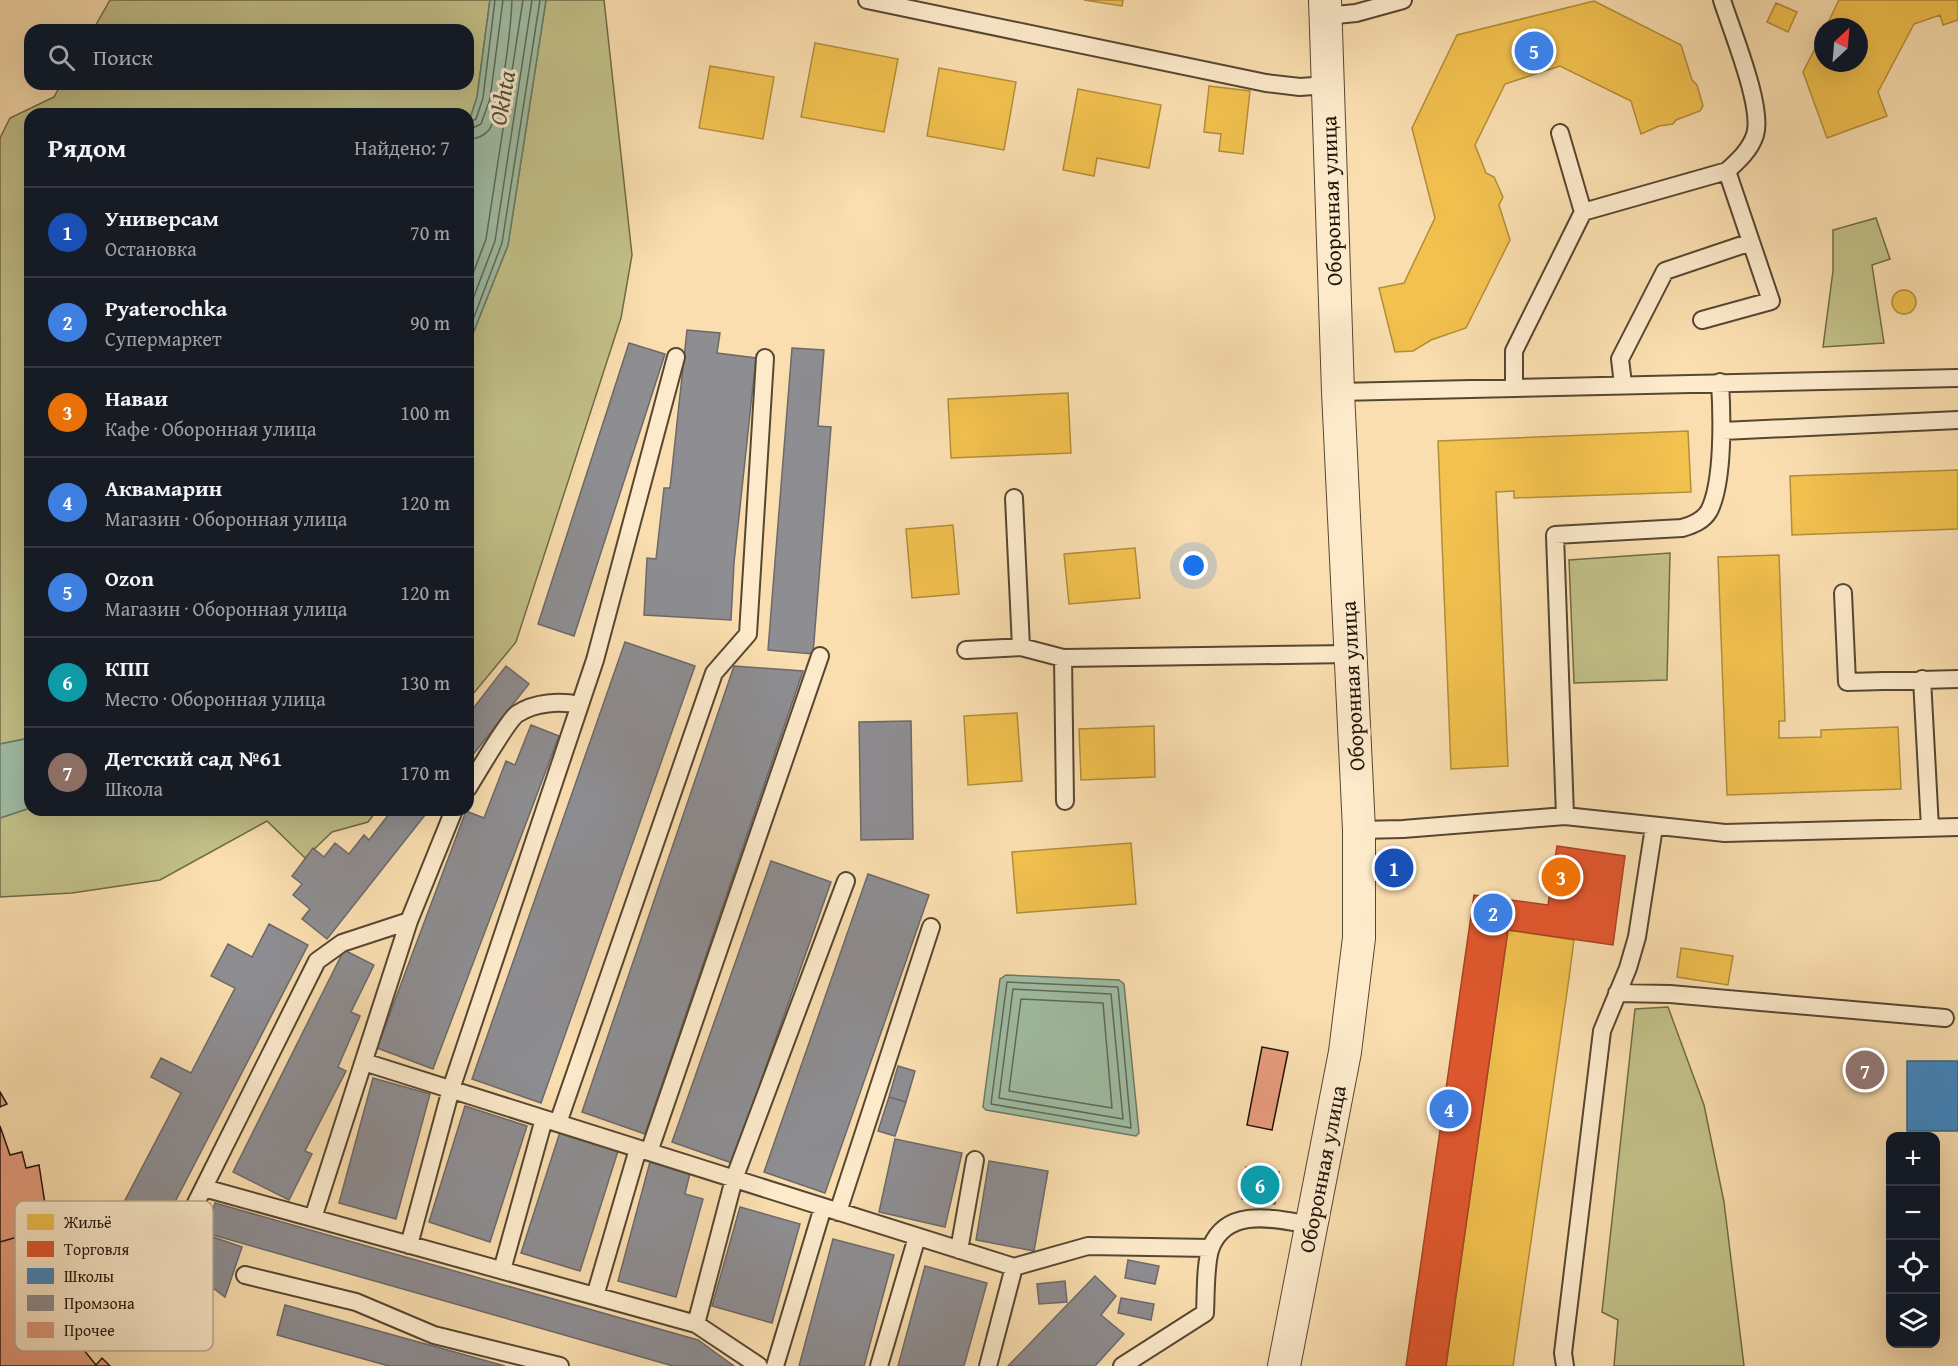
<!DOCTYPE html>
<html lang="ru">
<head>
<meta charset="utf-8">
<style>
  :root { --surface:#171b24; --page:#242831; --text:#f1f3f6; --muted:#9ea1a6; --line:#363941; --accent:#2563eb }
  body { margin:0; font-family:"Gentium Book Plus",serif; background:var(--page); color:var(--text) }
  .controls { position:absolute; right:18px; bottom:18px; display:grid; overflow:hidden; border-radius:12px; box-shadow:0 6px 24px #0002 }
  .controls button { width:54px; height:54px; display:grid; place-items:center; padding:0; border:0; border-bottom:2px solid var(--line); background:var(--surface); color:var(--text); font:30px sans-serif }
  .compass { position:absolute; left:1814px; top:18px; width:54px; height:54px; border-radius:50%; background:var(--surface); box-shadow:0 6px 24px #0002; rotate:26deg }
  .you { position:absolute; left:1194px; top:566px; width:21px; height:21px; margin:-15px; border:4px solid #fff; border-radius:50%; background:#1a73e8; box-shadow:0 0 0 9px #1a73e833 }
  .badge { display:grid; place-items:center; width:39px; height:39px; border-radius:50%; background:var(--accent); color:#fff; font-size:20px; font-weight:700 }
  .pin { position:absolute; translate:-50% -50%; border:3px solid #fff; box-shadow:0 2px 6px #0006 }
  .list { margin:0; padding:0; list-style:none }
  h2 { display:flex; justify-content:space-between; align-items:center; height:78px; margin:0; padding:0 24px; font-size:26px }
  h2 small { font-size:20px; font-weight:400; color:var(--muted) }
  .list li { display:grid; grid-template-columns:39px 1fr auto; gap:18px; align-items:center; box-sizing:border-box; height:90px; padding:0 24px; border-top:2px solid var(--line) }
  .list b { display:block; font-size:22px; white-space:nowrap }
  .list p { margin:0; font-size:20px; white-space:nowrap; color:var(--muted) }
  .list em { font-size:20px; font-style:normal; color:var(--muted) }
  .icon { flex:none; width:33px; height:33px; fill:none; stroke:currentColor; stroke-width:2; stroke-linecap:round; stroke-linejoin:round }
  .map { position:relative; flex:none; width:1958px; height:1366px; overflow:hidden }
  .search { position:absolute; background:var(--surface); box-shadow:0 6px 24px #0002; left:24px; top:24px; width:450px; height:66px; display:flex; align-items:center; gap:15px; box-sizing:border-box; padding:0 21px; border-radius:18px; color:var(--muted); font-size:22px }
  .panel { position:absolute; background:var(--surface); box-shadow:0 6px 24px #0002; left:24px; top:108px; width:450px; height:708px; border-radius:18px }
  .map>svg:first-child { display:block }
</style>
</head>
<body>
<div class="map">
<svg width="1958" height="1366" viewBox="0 0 1958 1366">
  <rect width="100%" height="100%" fill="#fadeaf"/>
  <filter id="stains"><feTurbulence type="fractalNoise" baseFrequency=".00333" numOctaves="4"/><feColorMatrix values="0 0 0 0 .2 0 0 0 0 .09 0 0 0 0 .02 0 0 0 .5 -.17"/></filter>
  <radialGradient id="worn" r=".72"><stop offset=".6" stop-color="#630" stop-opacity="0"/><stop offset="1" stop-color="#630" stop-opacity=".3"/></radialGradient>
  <path fill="#c2c088" stroke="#706a48" stroke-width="1.5" d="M 110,0 L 490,0 L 477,97 L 468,125 L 468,114 L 30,114 L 30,738 L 0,744 L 0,138 L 10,118 L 54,97 L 61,84 L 468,84 L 468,30 L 93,30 Z
    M 546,0 L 604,0 L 632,255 L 621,318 L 516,642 L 468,700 L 468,346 L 508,245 Z
    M 1876,218 L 1890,259 L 1872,265 L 1884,343 L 1823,347 L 1833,271 L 1833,230 Z
    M 1670,553 L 1667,680 L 1574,683 L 1569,560 Z
    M 30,808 L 30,810 L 377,810 L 368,822 L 332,832 L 305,858 L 267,821 L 160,880 L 72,893 L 0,897 L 0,818 Z
    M 1668,1007 L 1704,1105 L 1724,1202 L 1744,1366 L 1614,1366 L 1618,1320 L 1602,1312 L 1635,1009 Z"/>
  <path fill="#9fbda5" stroke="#6c7a66" stroke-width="1.5" d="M 490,0 L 546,0 L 508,245 L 468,346 L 468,125 L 477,97 Z
    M 30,738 L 30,808 L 0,818 L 0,744 Z
    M 1006,975 L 1119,980 L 1124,984 L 1139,1133 L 1136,1136 L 986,1110 L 983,1107 L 1000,979 Z"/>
  <path fill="#f2c14e" stroke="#b38d39" stroke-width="1.5" d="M 1084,0 L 1123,0 L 1122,6 Z
    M 1839,0 L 1958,0 L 1958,20 L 1943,25 L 1940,15 L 1914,24 L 1878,92 L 1887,116 L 1827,138 L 1803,72 L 1823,33 L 1823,63 L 1859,63 L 1859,27 L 1826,27 Z
    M 1594,1 L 1681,45 L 1692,80 L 1697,85 L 1703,106 L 1700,111 L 1676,120 L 1673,124 L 1659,126 L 1641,134 L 1631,101 L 1560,66 L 1505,84 L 1475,145 L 1486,173 L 1494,177 L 1503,197 L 1499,205 L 1510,240 L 1466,328 L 1431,340 L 1413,351 L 1395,352 L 1379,288 L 1404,283 L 1435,218 L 1412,128 L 1457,35 Z
    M 1776,3 L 1797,12 L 1788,32 L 1767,22 Z
    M 815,43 L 898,59 L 884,132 L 801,117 Z
    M 710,66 L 774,77 L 763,139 L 699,128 Z
    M 939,68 L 1016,82 L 1004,150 L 927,136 Z
    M 1209,86 L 1250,91 L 1243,154 L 1219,151 L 1221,134 L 1204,132 Z
    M 1078,89 L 1161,105 L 1149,168 L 1097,158 L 1094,176 L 1063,170 Z
    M1892 302a12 12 0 1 1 24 0a12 12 0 1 1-24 0Z
    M 1068,393 L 1071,453 L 951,458 L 948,399 Z
    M 1688,431 L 1691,492 L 1514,498 L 1514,491 L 1496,492 L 1508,766 L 1451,769 L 1438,441 Z
    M 1958,470 L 1958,529 L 1792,535 L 1790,476 Z
    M 953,525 L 959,594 L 912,598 L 906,529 Z
    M 1135,548 L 1140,598 L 1069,604 L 1064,554 Z
    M 1779,555 L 1785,721 L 1779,721 L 1779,738 L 1821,737 L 1821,730 L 1898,727 L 1901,789 L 1727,795 L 1718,557 Z
    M 1017,713 L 1022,781 L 968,785 L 964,716 Z
    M 1154,726 L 1155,777 L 1081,780 L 1079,729 Z
    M 1131,843 L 1136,904 L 1017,913 L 1012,852 Z
    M 1508,930 L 1574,940 L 1569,978 L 1513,1366 L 1446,1366 Z
    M 1681,948 L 1733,956 L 1728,985 L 1677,977 Z"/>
  <path fill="#e4572e" stroke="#a94323" stroke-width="1.5" d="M 1557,846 L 1625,856 L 1613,945 L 1508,930 L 1446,1366 L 1406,1366 L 1474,895 L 1548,905 Z"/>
  <path fill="#3f88c5" stroke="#35668c" stroke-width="1.5" d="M 1907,1061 L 1958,1061 L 1958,1131 L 1907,1131 Z"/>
  <path fill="#8d8d92" stroke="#6c6969" stroke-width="1.5" d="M 687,330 L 720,333 L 717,353 L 756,358 L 734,563 L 731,620 L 644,615 L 647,558 L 656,559 L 664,488 L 670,488 Z
    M 629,343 L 665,354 L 574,636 L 538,624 Z
    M 792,348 L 824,350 L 818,426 L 831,427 L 813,654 L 768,650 Z
    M 625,642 L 695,666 L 541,1103 L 472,1079 Z
    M 506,666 L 529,684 L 468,761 L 468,715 Z
    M 734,666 L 803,671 L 645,1134 L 582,1112 Z
    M 911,721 L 913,839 L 861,840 L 859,722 Z
    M 531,725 L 559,736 L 433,1069 L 377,1048 L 466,811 L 484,818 L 506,761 L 515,765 Z
    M 392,810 L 429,810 L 327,939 L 302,919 L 310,909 L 293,895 L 302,884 L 292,876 L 313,848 L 324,857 L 335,843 L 349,854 L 364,835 L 369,840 Z
    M 771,861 L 831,882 L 732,1163 L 672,1142 Z
    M 868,874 L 929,895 L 825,1193 L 764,1172 Z
    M 269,924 L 308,945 L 163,1225 L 123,1204 L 181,1093 L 151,1077 L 161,1058 L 191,1073 L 235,988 L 211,976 L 228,944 L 252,957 Z
    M 344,950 L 374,965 L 351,1012 L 360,1016 L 338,1067 L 346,1071 L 305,1151 L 312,1154 L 289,1200 L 233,1172 Z
    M 898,1066 L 915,1071 L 906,1102 L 889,1097 Z
    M 373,1078 L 430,1094 L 396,1219 L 339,1203 Z
    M 889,1097 L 906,1102 L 895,1136 L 878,1131 Z
    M 465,1106 L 527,1126 L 490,1242 L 429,1222 Z
    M 560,1132 L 618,1151 L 580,1271 L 521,1253 Z
    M 895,1139 L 962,1153 L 945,1227 L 879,1212 Z
    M 989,1161 L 1048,1171 L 1034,1251 L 976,1240 Z
    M 650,1162 L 690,1173 L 685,1194 L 703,1199 L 676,1297 L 618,1281 Z
    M 1246,1167 L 1279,1172 L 1275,1204 L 1242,1199 Z
    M 215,1203 L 698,1340 L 734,1366 L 673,1366 L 206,1233 Z
    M 740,1207 L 800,1224 L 772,1323 L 712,1306 Z
    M 210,1236 L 242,1247 L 225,1297 L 196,1275 Z
    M 833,1239 L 894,1255 L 864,1366 L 799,1366 Z
    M 1128,1260 L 1159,1266 L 1155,1284 L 1125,1278 Z
    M 925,1266 L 987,1283 L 964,1366 L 898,1366 Z
    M 1095,1276 L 1116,1296 L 1101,1315 L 1124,1334 L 1095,1366 L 1008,1366 Z
    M 1065,1281 L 1067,1302 L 1039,1304 L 1037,1284 Z
    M 1121,1298 L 1154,1304 L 1151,1320 L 1118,1313 Z
    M 285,1305 L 505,1366 L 389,1366 L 277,1335 Z"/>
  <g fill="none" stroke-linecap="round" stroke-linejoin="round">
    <path stroke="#5f6956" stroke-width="1.5" d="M 468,123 L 476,119 L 483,98 L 495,0
      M 468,130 L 481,124 L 490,99 L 503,0
      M 468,139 C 476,139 483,137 489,130 C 502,111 511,25 512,0
      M 468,287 L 486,239 L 523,0
      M 468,312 L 495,241 L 532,0
      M 468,333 L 502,243 L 540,0
      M 1007,982 L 1118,987 L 1131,1128 L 991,1104 Z
      M 1013,989 L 1111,994 L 1123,1119 L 999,1098 Z
      M 1021,999 L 1103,1003 L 1112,1108 L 1009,1091 Z"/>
  </g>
  <path fill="#e69b7c" stroke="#1f1508" stroke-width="1.5" d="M 1262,1047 L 1288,1052 L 1272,1130 L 1247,1125 Z
    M 0,1092 L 7,1104 L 0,1107 Z
    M 0,1126 L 10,1155 L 22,1152 L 26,1168 L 39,1165 L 45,1204 L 24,1208 L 31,1233 L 0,1242 Z
    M 31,1233 L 35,1250 L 66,1311 L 59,1315 L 66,1328 L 96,1365 L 102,1358 L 110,1366 L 0,1366 L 0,1242 Z"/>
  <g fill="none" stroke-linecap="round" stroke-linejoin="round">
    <defs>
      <path id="service" d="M 867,0 L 1266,83 L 1300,87 L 1327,85
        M 1325,16 L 1356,13 L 1403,0
        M 1560,133 L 1583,212
        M 1702,320 L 1771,301 L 1727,171
        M 1623,384 L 1620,359 L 1665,271 L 1751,242
        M 1514,387 L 1514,351 L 1583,212 L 1727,171 C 1739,160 1750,150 1755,135 C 1764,108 1731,29 1722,0
        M 1338,392 L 1958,378
        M 1723,431 L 1958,420
        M 1014,498 L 1021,647
        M 1843,593 L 1847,682 L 1958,679
        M 966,650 L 1021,647 L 1063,658 L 1351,654
        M 1063,658 L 1065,801
        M 1922,679 L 1930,828
        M 468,788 C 476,775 508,720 517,714 C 535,702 560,701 580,705
        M 1565,816 L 1555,535 L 1682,528 C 1693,525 1703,521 1709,511 C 1724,482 1722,414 1720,382
        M 1359,830 L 1403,829 L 1565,816 L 1725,833 L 1958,827
        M 1617,993 L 1670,994 L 1945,1018
        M 364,1062 L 1014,1267
        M 558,1123 L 714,673 L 748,634 L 765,358
        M 649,1152 L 820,656
        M 204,1188 L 696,1324 L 759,1366
        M 838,1212 L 931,927
        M 190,1215 L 317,961 L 342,943 L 409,921
        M 313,1218 L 409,921 L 454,810
        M 409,1245 L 451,1089 L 595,660 L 676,357
        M 959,1250 L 975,1160
        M 502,1270 L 544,1119
        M 245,1275 L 356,1302 L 434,1335 L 560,1366
        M 595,1296 L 638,1149
        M 696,1324 L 734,1179 L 846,881
        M 775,1366 L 823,1207
        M 879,1366 L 917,1237
        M 988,1366 L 1014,1267 L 1088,1246 L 1211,1248
        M 1122,1366 L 1205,1313 C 1206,1295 1205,1263 1211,1247 C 1228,1205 1278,1220 1312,1225
        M 1565,1366 L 1563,1353 L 1602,1031 L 1628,968 L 1637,937 L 1654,827"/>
      <path id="minor" d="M 1284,1366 L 1345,1052 L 1359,938 L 1359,830 L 1338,392 L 1325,0"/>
    </defs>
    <use href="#service" stroke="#564732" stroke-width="20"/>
    <use href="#minor" stroke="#564732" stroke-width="34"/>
    <use href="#service" stroke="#fceacb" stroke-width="16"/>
    <use href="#minor" stroke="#fceacb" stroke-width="32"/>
  </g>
  <g text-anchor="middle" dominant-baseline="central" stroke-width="6" stroke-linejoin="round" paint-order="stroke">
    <g font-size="22" fill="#1f1508" stroke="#fceacb">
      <text transform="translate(1331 201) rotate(-92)">Оборонная улица</text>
      <text transform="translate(1352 686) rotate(-93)">Оборонная улица</text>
      <text transform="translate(1322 1169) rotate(-79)">Оборонная улица</text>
    </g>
    <g font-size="24" font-style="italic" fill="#4c503f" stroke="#fceacb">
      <text transform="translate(502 98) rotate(-80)">Okhta</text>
    </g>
  </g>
  <rect x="15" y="1201" width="198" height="150" rx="9" fill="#fceacb" stroke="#baaa90" stroke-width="1.5"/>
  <rect x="27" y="1214" width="27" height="16" fill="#f2c14e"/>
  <rect x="27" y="1241" width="27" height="16" fill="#e4572e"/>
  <rect x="27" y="1268" width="27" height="16" fill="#3f88c5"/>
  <rect x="27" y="1295" width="27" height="16" fill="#8d8d92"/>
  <rect x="27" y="1322" width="27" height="16" fill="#e69b7c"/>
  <g font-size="16" fill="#1f1508">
    <text x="64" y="1228">Жильё</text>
    <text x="64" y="1255">Торговля</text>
    <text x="64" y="1282">Школы</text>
    <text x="64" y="1309">Промзона</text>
    <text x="64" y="1336">Прочее</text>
  </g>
  <rect width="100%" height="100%" filter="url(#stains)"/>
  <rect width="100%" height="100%" fill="url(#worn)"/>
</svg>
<div class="controls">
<button>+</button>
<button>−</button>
<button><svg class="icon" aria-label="locate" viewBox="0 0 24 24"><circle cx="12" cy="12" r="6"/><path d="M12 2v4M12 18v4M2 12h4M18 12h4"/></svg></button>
<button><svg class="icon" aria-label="layers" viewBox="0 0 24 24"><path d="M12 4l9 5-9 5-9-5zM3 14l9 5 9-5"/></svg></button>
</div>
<svg class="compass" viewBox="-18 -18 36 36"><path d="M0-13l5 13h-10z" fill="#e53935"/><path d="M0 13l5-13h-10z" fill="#9ea1a6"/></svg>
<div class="you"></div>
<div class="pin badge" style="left:1394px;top:868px;background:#1a4fb4">1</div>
<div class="pin badge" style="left:1493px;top:913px;background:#3f7fe0">2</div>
<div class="pin badge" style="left:1561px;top:877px;background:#e8710a">3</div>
<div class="pin badge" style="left:1449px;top:1109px;background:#3f7fe0">4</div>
<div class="pin badge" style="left:1534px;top:51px;background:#3f7fe0">5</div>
<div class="pin badge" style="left:1260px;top:1185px;background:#0f9aa8">6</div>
<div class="pin badge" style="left:1865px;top:1070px;background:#8d6e63">7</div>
<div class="search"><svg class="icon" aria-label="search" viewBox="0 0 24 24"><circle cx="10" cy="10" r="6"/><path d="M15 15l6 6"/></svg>Поиск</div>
<section class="panel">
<h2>Рядом<small>Найдено: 7</small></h2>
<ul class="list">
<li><span class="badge" style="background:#1a4fb4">1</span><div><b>Универсам</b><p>Остановка</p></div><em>70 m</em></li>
<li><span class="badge" style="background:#3f7fe0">2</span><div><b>Pyaterochka</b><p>Супермаркет</p></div><em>90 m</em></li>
<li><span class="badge" style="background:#e8710a">3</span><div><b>Наваи</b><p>Кафе · Оборонная улица</p></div><em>100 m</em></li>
<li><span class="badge" style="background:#3f7fe0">4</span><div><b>Аквамарин</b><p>Магазин · Оборонная улица</p></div><em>120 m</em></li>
<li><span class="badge" style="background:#3f7fe0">5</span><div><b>Ozon</b><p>Магазин · Оборонная улица</p></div><em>120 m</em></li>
<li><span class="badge" style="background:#0f9aa8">6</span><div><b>КПП</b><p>Место · Оборонная улица</p></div><em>130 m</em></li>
<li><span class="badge" style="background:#8d6e63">7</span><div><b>Детский сад №61</b><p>Школа</p></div><em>170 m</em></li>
</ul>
</section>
</div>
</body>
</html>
